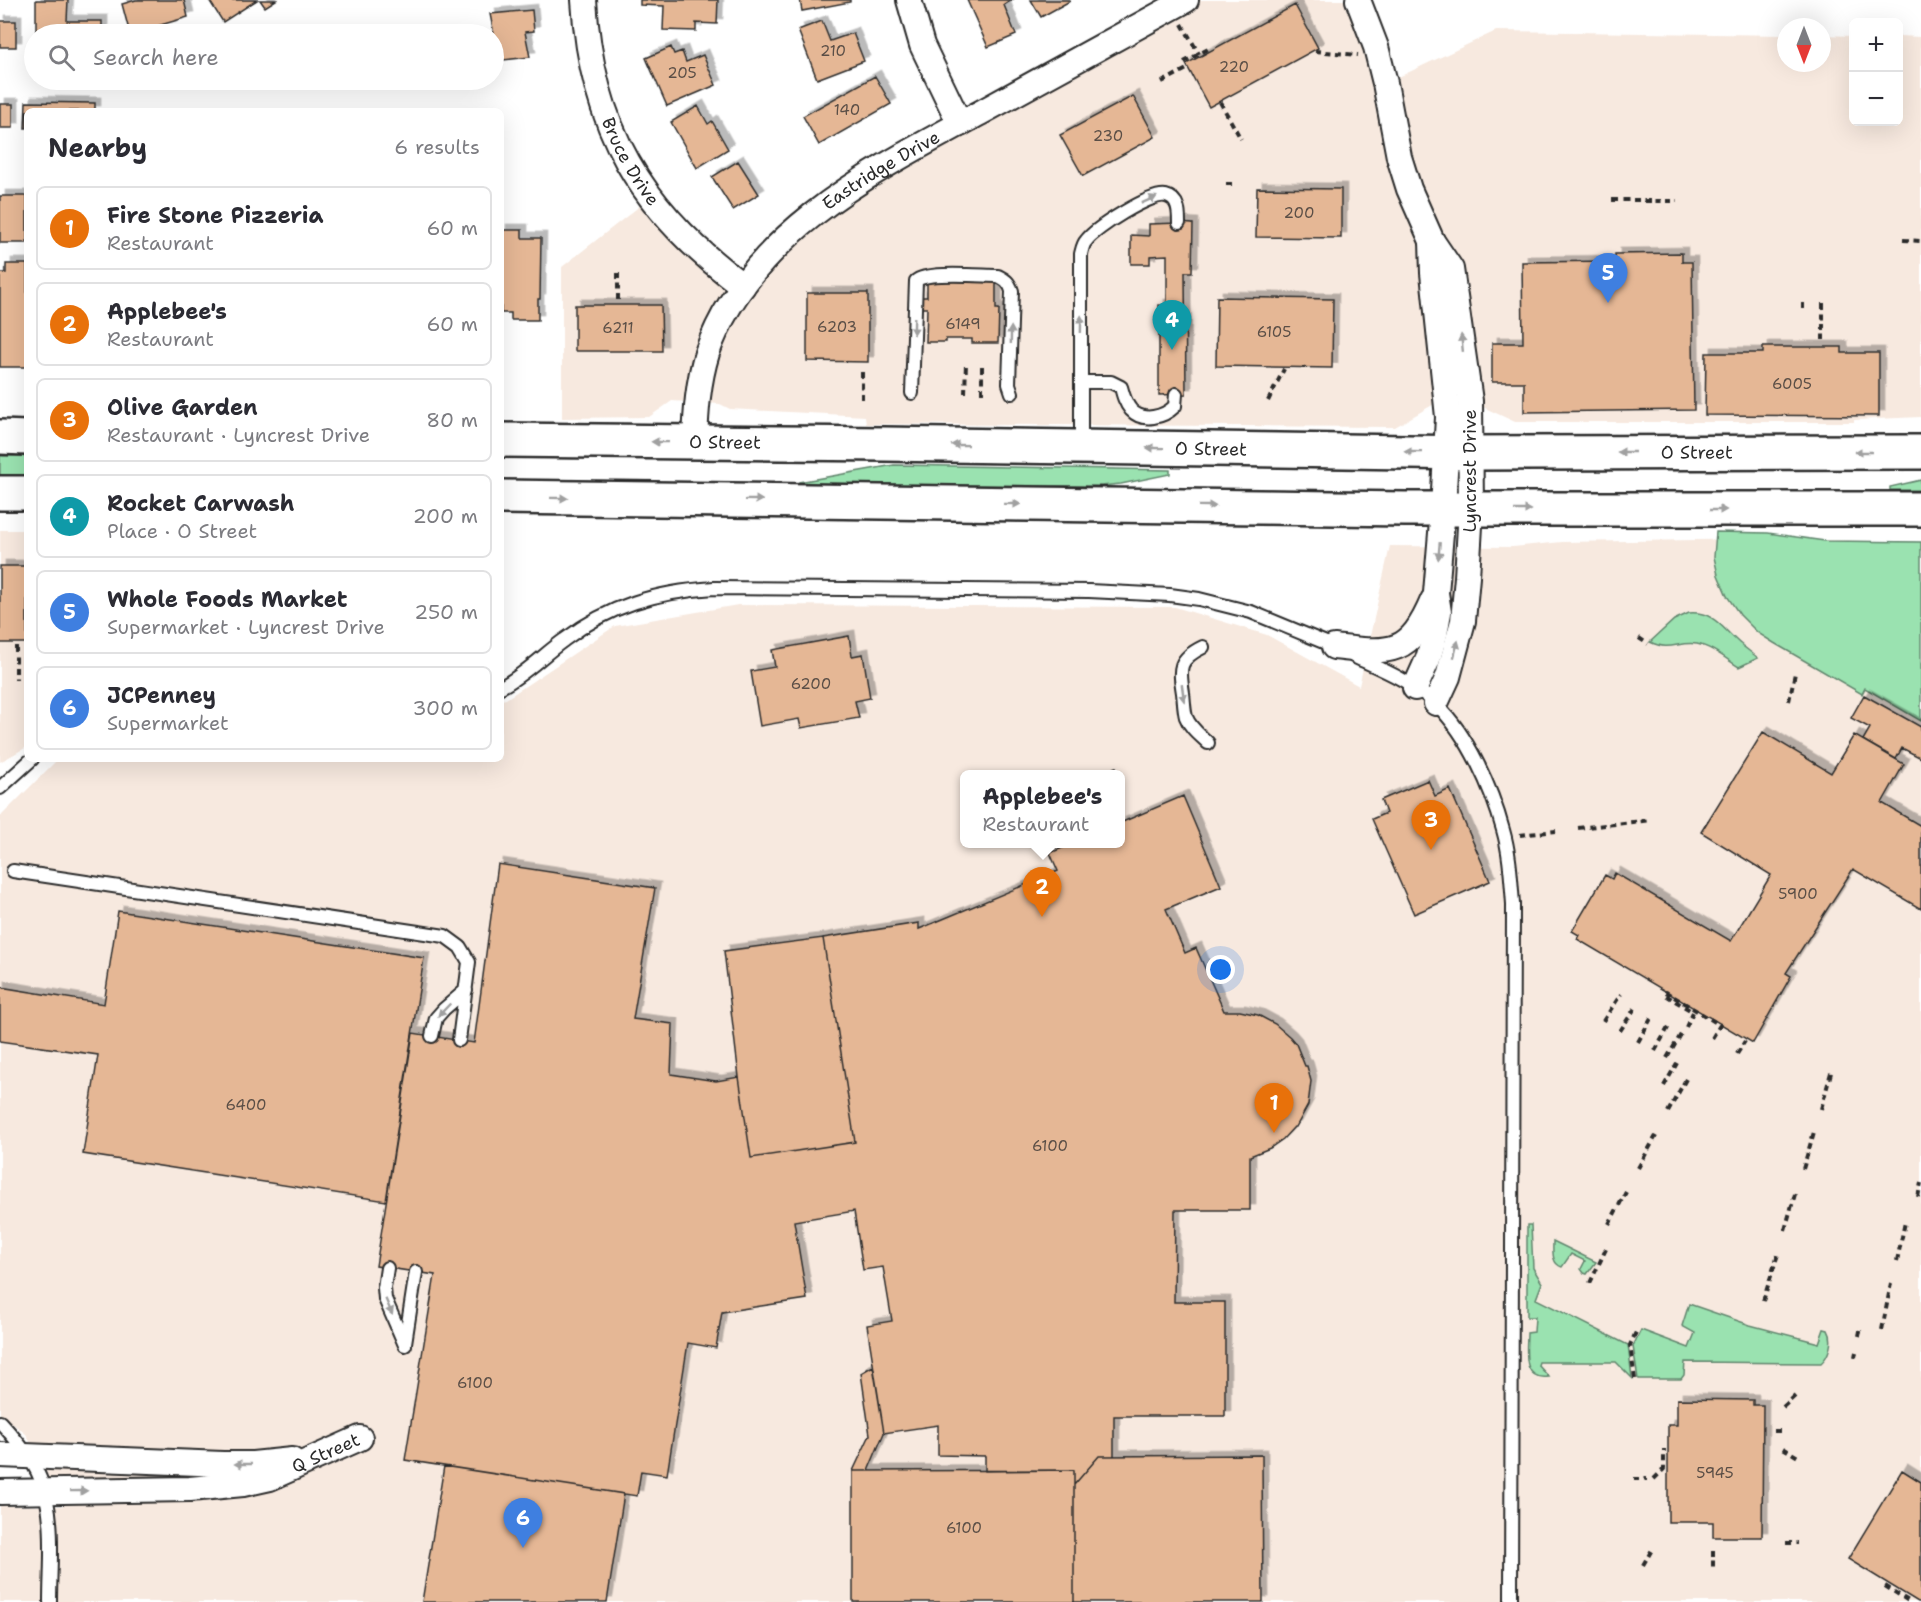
<!DOCTYPE html>
<html lang="en">
<head>
<meta charset="utf-8">
<style>
  :root { --surface:#fff; --page:#f7f7f7; --text:#2b2b33; --muted:#7c7c81; --line:#e1e1e2; --accent:#0f766e }
  body { margin:0; font-family:"Shantell Sans",sans-serif; background:var(--page); color:var(--text) }
  .controls { position:absolute; right:18px; top:18px; display:grid; overflow:hidden; border-radius:9px; box-shadow:0 6px 24px #0002 }
  .controls button { width:54px; height:54px; display:grid; place-items:center; padding:0; border:0; border-bottom:2px solid var(--line); background:var(--surface); color:var(--text); font:30px sans-serif }
  .compass { position:absolute; left:1777px; top:18px; width:54px; height:54px; border-radius:50%; background:var(--surface); box-shadow:0 6px 24px #0002; rotate:180deg }
  .you { position:absolute; left:1221px; top:970px; width:21px; height:21px; margin:-15px; border:4px solid #fff; border-radius:50%; background:#1a73e8; box-shadow:0 0 0 9px #1a73e833 }
  .badge { display:grid; place-items:center; width:39px; height:39px; border-radius:50%; background:var(--accent); color:#fff; font-size:20px; font-weight:700 }
  .pin { position:absolute; translate:-50% -50px; filter:drop-shadow(0 2px 3px #0008) }
  .pin::after { content:''; position:absolute; top:32px; width:21px; height:18px; background:inherit; clip-path:polygon(0 0,100% 0,50% 100%) }
  .popup { position:absolute; left:960px; top:770px; width:165px; height:78px; box-sizing:border-box; display:grid; place-content:center; border-radius:9px; background:var(--surface); filter:drop-shadow(0 2px 4px #0005); font-size:20px; white-space:nowrap; color:var(--muted) }
  .popup b { font-size:22px; color:var(--text) }
  .popup::after { content:''; position:absolute; left:50%; top:100%; margin-left:-12px; border:12px solid transparent; border-top-color:var(--surface) }
  .list { margin:0; padding:0; list-style:none }
  h2 { display:flex; justify-content:space-between; align-items:center; height:78px; margin:0; padding:0 24px; font-size:26px }
  h2 small { font-size:20px; font-weight:400; color:var(--muted) }
  .list li { display:grid; grid-template-columns:39px 1fr auto; gap:18px; align-items:center; box-sizing:border-box; height:84px; margin:0 12px 12px; padding:0 12px; border:2px solid var(--line); border-radius:9px }
  .list b { display:block; font-size:22px; white-space:nowrap }
  .list p { margin:0; font-size:20px; white-space:nowrap; color:var(--muted) }
  .list em { font-size:20px; font-style:normal; color:var(--muted) }
  .icon { flex:none; width:33px; height:33px; fill:none; stroke:currentColor; stroke-width:2; stroke-linecap:round; stroke-linejoin:round }
  .map { position:relative; flex:none; width:1921px; height:1602px; overflow:hidden }
  .search { position:absolute; background:var(--surface); box-shadow:0 6px 24px #0002; left:24px; top:24px; width:480px; height:66px; display:flex; align-items:center; gap:15px; box-sizing:border-box; padding:0 21px; border-radius:33px; color:var(--muted); font-size:22px }
  .panel { position:absolute; background:var(--surface); box-shadow:0 6px 24px #0002; left:24px; top:108px; width:480px; height:654px; border-radius:9px }
  .map>svg:first-child { display:block }
</style>
</head>
<body>
<div class="map">
<svg width="1921" height="1602" viewBox="0 0 1921 1602">
  <defs>
    <filter id="shadow"><feDropShadow dx="5.5" dy="-5.5" stdDeviation="0" flood-color="#0004"/></filter>
  </defs>
  <rect width="100%" height="100%" fill="#fff"/>
  <filter id="ink" filterUnits="userSpaceOnUse"><feTurbulence type="fractalNoise" baseFrequency=".0167" numOctaves="2"/><feDisplacementMap in="SourceGraphic" scale="12" xChannelSelector="R" yChannelSelector="G"/><feConvolveMatrix kernelMatrix="1 2 1 2 8 2 1 2 1" color-interpolation-filters="sRGB"/></filter>
  <g filter="url(#ink)">
    <path fill="#f7e9df" fill-rule="evenodd" d="M 1186,0 L 1358,0 L 1386,83 L 1496,31 L 1786,35 L 1786,63 L 1822,63 L 1822,35 L 1853,36 L 1854,122 L 1898,122 L 1899,36 L 1921,37 L 1921,417 L 1854,420 L 1854,422 L 1515,422 L 1470,401 L 1446,397 L 1395,427 L 866,424 L 865,416 L 730,409 L 720,404 L 672,401 L 649,417 L 562,418 L 562,267 L 650,198 L 743,286 L 788,234 Z
      M 0,530 L 27,530 L 27,747 L 0,762 Z
      M 1765,539 L 1921,542 L 1921,1602 L 0,1602 L 0,1506 L 63,1506 L 26,1434 L 0,1414 L 0,817 L 58,759 L 501,759 L 501,700 L 506,699 L 615,626 L 738,605 L 1175,607 L 1267,635 L 1359,686 L 1390,546 L 1513,547 L 1562,542 ZM 964,774 L 1120,774 L 1120,844 L 964,844 Z"/>
    <path fill="#9ae2b0" stroke="#62866e" stroke-width="1.5" d="M 0,456 L 27,456 L 27,477 L 0,477 Z
      M 894,465 L 1170,470 L 1170,474 L 1121,484 L 1101,486 L 799,484 L 799,482 Z
      M 1921,480 L 1921,490 L 1890,490 L 1890,487 Z
      M 1716,532 L 1768,533 L 1825,541 L 1921,542 L 1921,721 L 1865,688 L 1862,694 L 1774,643 L 1758,633 L 1740,615 L 1727,596 L 1718,575 L 1714,557 Z
      M 1689,613 C 1712,611 1721,626 1736,640 C 1743,647 1751,652 1758,658 L 1739,667 C 1726,659 1712,647 1697,644 C 1677,641 1671,652 1650,642 L 1674,620 Z
      M 1527,1225 L 1531,1225 L 1533,1268 L 1542,1283 L 1536,1299 L 1628,1345 L 1632,1378 L 1616,1362 L 1539,1362 L 1538,1365 L 1549,1377 C 1521,1381 1527,1351 1527,1333 L 1534,1332 L 1535,1317 L 1527,1317 Z
      M 1553,1241 L 1596,1262 L 1587,1274 L 1584,1273 L 1581,1269 L 1585,1261 L 1571,1254 L 1562,1267 C 1551,1264 1553,1250 1553,1241 Z
      M 1689,1304 L 1750,1325 L 1819,1343 L 1824,1329 L 1828,1330 C 1834,1340 1829,1356 1821,1363 L 1685,1362 L 1684,1375 L 1681,1379 L 1638,1379 L 1633,1346 L 1641,1330 L 1689,1348 L 1695,1333 L 1682,1326 Z"/>
    <path fill="#e5b795" stroke="#2b2b2b" stroke-width="1.5" filter="url(#shadow)" d="M 36,0 L 68,0 L 67,21 L 102,21 L 102,34 L 36,34 Z
      M 136,0 L 184,0 L 188,17 L 130,34 L 122,4 Z
      M 209,0 L 257,0 L 223,22 Z
      M 260,0 L 276,0 L 265,7 Z
      M 640,0 L 718,0 L 717,24 L 696,23 L 696,31 L 663,30 L 664,6 L 640,5 Z
      M 800,0 L 850,0 L 850,2 L 802,11 Z
      M 967,0 L 1012,0 L 1004,5 L 1016,35 L 988,47 Z
      M 1031,0 L 1069,0 L 1070,1 L 1041,17 Z
      M 1295,5 L 1318,48 L 1209,107 L 1186,64 Z
      M 532,10 L 534,31 L 525,32 L 530,57 L 494,61 L 494,34 L 490,14 Z
      M 0,21 L 16,21 L 16,47 L 0,47 Z
      M 822,21 L 830,41 L 853,33 L 864,61 L 817,79 L 798,30 Z
      M 671,47 L 674,54 L 682,51 L 686,62 L 703,55 L 716,85 L 667,106 L 646,58 Z
      M 875,76 L 891,104 L 819,145 L 803,116 Z
      M 1133,96 L 1155,137 L 1083,176 L 1060,135 Z
      M 26,102 L 95,103 L 95,111 L 27,111 L 27,128 L 25,128 Z
      M 0,104 L 13,104 L 13,128 L 0,128 Z
      M 698,106 L 708,124 L 712,121 L 728,149 L 697,168 L 671,122 Z
      M 738,161 L 759,194 L 733,210 L 712,177 Z
      M 1257,188 L 1341,189 L 1341,238 L 1256,237 Z
      M 0,196 L 27,196 L 27,243 L 0,243 Z
      M 1179,223 L 1193,224 L 1192,272 L 1185,272 L 1186,394 L 1159,395 L 1159,305 L 1167,306 L 1167,255 L 1150,256 L 1150,264 L 1131,264 L 1131,235 L 1149,236 L 1149,224 Z
      M 501,230 L 522,230 L 522,238 L 541,238 L 540,299 L 538,299 L 538,320 L 511,320 L 511,313 L 501,313 Z
      M 1682,253 L 1682,262 L 1692,262 L 1694,410 L 1524,412 L 1524,382 L 1492,382 L 1492,343 L 1523,343 L 1522,262 L 1615,261 L 1615,254 Z
      M 6,264 L 27,264 L 27,367 L 0,367 L 0,273 L 6,273 Z
      M 927,281 L 996,282 L 996,309 L 999,309 L 998,343 L 972,343 L 972,339 L 946,339 L 946,342 L 926,342 L 927,308 L 921,308 L 921,297 L 927,297 Z
      M 807,293 L 868,293 L 868,362 L 807,361 Z
      M 1217,297 L 1333,299 L 1332,368 L 1216,366 Z
      M 575,305 L 661,305 L 662,351 L 575,351 Z
      M 1763,347 L 1842,347 L 1842,353 L 1879,353 L 1879,416 L 1705,415 L 1706,353 L 1763,353 Z
      M 0,566 L 27,566 L 27,643 L 0,643 Z
      M 849,636 L 852,656 L 863,654 L 870,698 L 855,701 L 859,718 L 801,728 L 799,719 L 760,726 L 751,671 L 775,667 L 772,650 Z
      M 1864,695 L 1921,727 L 1921,758 L 1902,748 L 1896,759 L 1863,740 L 1870,728 L 1851,718 Z
      M 1763,732 L 1831,773 L 1854,735 L 1904,764 L 1882,803 L 1921,826 L 1921,909 L 1853,869 L 1786,973 L 1791,976 L 1753,1043 L 1577,939 L 1579,935 L 1572,931 L 1605,875 L 1612,879 L 1615,873 L 1731,941 L 1771,875 L 1701,832 Z
      M 1428,780 L 1435,796 L 1450,789 L 1490,881 L 1414,914 L 1372,819 L 1386,813 L 1381,800 Z
      M 1183,796 L 1221,886 L 1166,909 L 1185,953 L 1196,948 L 1224,1011 L 1240,1011 L 1258,1015 L 1275,1024 L 1290,1037 L 1296,1044 L 1305,1066 L 1307,1066 L 1311,1081 L 1308,1105 L 1296,1127 L 1294,1127 L 1283,1139 L 1270,1148 L 1250,1156 L 1250,1210 L 1175,1210 L 1174,1302 L 1225,1302 L 1225,1416 L 1114,1416 L 1114,1456 L 1099,1456 L 1074,1485 L 1074,1470 L 985,1471 L 985,1456 L 938,1455 L 938,1425 L 884,1433 L 867,1325 L 892,1321 L 883,1267 L 863,1270 L 854,1211 L 794,1221 L 807,1299 L 722,1312 L 716,1348 L 688,1343 L 667,1475 L 641,1471 L 637,1496 L 405,1460 L 435,1275 L 376,1266 L 413,1033 L 474,1043 L 498,864 L 655,888 L 633,1019 L 673,1024 L 671,1074 L 716,1081 L 739,1077 L 751,1158 L 855,1142 L 823,938 L 919,923 L 919,929 L 1058,871 L 1050,853 L 1072,844 L 1120,844 L 1120,823 Z
      M 118,911 L 424,958 L 386,1201 L 83,1154 L 98,1055 L 0,1041 L 0,987 L 104,1004 Z
      M 823,938 L 855,1142 L 751,1158 L 739,1077 L 724,951 Z
      M 873,1366 L 884,1433 L 868,1471 L 853,1471 L 870,1435 L 861,1373 Z
      M 1677,1399 L 1753,1400 L 1753,1405 L 1763,1405 L 1762,1537 L 1713,1537 L 1713,1522 L 1668,1522 L 1668,1425 L 1677,1425 Z
      M 1262,1455 L 1263,1602 L 1074,1602 L 1074,1485 L 1099,1456 Z
      M 444,1466 L 624,1494 L 607,1602 L 422,1602 Z
      M 1074,1470 L 1074,1602 L 853,1602 L 853,1471 Z
      M 1902,1470 L 1921,1482 L 1921,1602 L 1918,1602 L 1848,1559 Z"/>
    <g fill="none" stroke-linecap="round" stroke-linejoin="round">
      <defs>
        <path id="service" d="M 1081,382 L 1111,382 L 1121,387 C 1123,395 1125,403 1131,410 C 1143,423 1164,417 1175,406 L 1176,394
          M 912,393 L 916,281 C 926,271 981,276 998,276 C 1006,280 1009,282 1012,291 L 1009,384 L 1012,393
          M 1081,446 L 1081,254 C 1082,250 1083,244 1086,241 C 1095,228 1152,192 1166,196 C 1179,199 1179,213 1179,223
          M 1203,647 C 1178,659 1179,668 1183,693 C 1184,701 1184,710 1186,717 C 1190,728 1201,736 1208,743
          M 1353,656 C 1381,669 1414,682 1437,705 C 1468,735 1492,789 1503,830 C 1510,854 1511,879 1513,904 L 1511,1602
          M 501,687 C 524,675 543,655 564,640 C 610,605 656,592 714,588 L 1089,591 L 1170,595 L 1199,599 L 1251,612 L 1338,648
          M 0,788 L 32,759
          M 13,871 L 445,936 L 460,947 L 469,962 L 459,1040
          M 432,1036 L 436,1018 L 444,1009 L 466,990
          M 387,1268 L 384,1288 L 385,1299 L 405,1345
          M 405,1343 L 416,1272
          M 0,1422 C 15,1438 32,1458 40,1478 C 56,1516 50,1562 50,1602"/>
        <g id="minor">
          <path id="s1" d="M 584,0 C 591,127 641,211 743,286"/>
          <path d="M 909,0 L 922,45 L 960,124"/>
          <path d="M 1358,0 L 1376,47 L 1385,83 L 1399,157 L 1409,189 L 1432,241 L 1451,269 L 1470,401 L 1471,509 L 1467,577 L 1463,621 L 1448,677 L 1436,703"/>
          <path id="s2" d="M 695,442 C 696,412 698,382 707,353 C 749,233 875,170 980,113 C 1048,75 1117,38 1186,0"/>
          <path d="M 1334,647 C 1390,653 1409,657 1433,600"/>
          <path d="M 1415,688 L 1428,659 L 1435,634 L 1439,612 L 1436,593 L 1443,509 L 1448,417 L 1433,273 L 1432,241"/>
          <path d="M 0,1455 L 223,1464 L 253,1464 L 292,1460"/>
          <path id="s3" d="M 0,1492 L 190,1489 L 243,1484 L 270,1478 L 360,1438"/>
        </g>
        <g id="primary">
          <path d="M 0,437 L 27,438"/>
          <path id="s4" d="M 501,440 L 885,444 L 1472,453 L 1921,452"/>
          <path d="M 0,493 L 27,493"/>
          <path d="M 501,497 L 1405,509 L 1921,509"/>
        </g>
      </defs>
      <use href="#service" stroke="#2b2b2b" stroke-width="16"/>
      <use href="#minor" stroke="#2b2b2b" stroke-width="28"/>
      <use href="#primary" stroke="#2b2b2b" stroke-width="38"/>
      <path stroke="#2b2b2b" stroke-width="4" stroke-dasharray="6 4.5" stroke-linecap="butt" d="M 1182,24 L 1199,54
        M 1315,51 L 1358,55
        M 1184,62 L 1210,48
        M 1162,82 L 1187,69
        M 1220,102 L 1241,139
        M 1226,184 L 1236,184
        M 1612,200 L 1645,200
        M 1645,201 L 1677,201
        M 1903,240 L 1921,241
        M 618,273 L 618,302
        M 1803,303 L 1803,310
        M 1823,303 L 1823,340
        M 965,393 L 966,363
        M 982,393 L 982,363
        M 862,399 L 862,368
        M 1268,401 L 1284,369
        M 1639,638 L 1648,644
        M 16,646 L 16,680
        M 1789,701 L 1795,673
        M 1104,774 L 1110,770 L 1117,768
        M 1578,828 L 1651,820
        M 1520,835 L 1556,831
        M 1603,1021 L 1621,994
        M 1686,1027 L 1693,1012 L 1664,994 L 1666,992 L 1720,1025 L 1711,1040
        M 1620,1031 L 1637,1005
        M 1638,1042 L 1653,1015
        M 1655,1051 L 1669,1026
        M 1737,1054 L 1745,1041
        M 1667,1058 L 1683,1031
        M 1664,1086 L 1677,1063
        M 1821,1109 L 1832,1069
        M 1668,1112 L 1686,1079
        M 1638,1168 L 1656,1136
        M 1803,1169 L 1814,1132
        M 1918,1197 L 1921,1183
        M 1609,1224 L 1626,1192
        M 1785,1230 L 1795,1194
        M 1897,1261 L 1905,1222
        M 1590,1283 L 1606,1249
        M 1763,1301 L 1778,1254
        M 1882,1330 L 1891,1283
        M 1859,1336 L 1861,1326
        M 1855,1357 L 1856,1352
        M 1635,1379 L 1630,1345 L 1637,1330
        M 1783,1407 L 1795,1396
        M 1774,1431 L 1784,1431
        M 1783,1448 L 1798,1457
        M 1634,1479 L 1647,1479
        M 1654,1479 L 1664,1469 L 1664,1449
        M 1786,1543 L 1798,1543
        M 1713,1550 L 1713,1568
        M 1643,1565 L 1653,1548
        M 1885,1586 L 1910,1602"/>
      <use href="#service" stroke="#fff" stroke-width="12"/>
      <use href="#minor" stroke="#fff" stroke-width="24"/>
      <use href="#primary" stroke="#fff" stroke-width="33"/>
    </g>
    <defs><path id="oneway-solid" d="M-6-.8H1V-3.2L6.5 0L1 3.2V.8H-6Z" transform="scale(1.5)"/></defs>
    <g fill="#a0a0a0">
      <use href="#oneway-solid" transform="translate(1149 200) rotate(-24)"/>
      <use href="#oneway-solid" transform="translate(1081 324) rotate(-89)"/>
      <use href="#oneway-solid" transform="translate(914 326) rotate(92)"/>
      <use href="#oneway-solid" transform="translate(1011 335) rotate(-89)"/>
      <use href="#oneway-solid" transform="translate(1462 343) rotate(-96)"/>
      <use href="#oneway-solid" transform="translate(660 442) rotate(-179)"/>
      <use href="#oneway-solid" transform="translate(960 445) rotate(-179)"/>
      <use href="#oneway-solid" transform="translate(1155 448) rotate(-179)"/>
      <use href="#oneway-solid" transform="translate(1413 452) rotate(-179)"/>
      <use href="#oneway-solid" transform="translate(1626 452) rotate(180)"/>
      <use href="#oneway-solid" transform="translate(1863 452) rotate(180)"/>
      <use href="#oneway-solid" transform="translate(559 498) rotate(1)"/>
      <use href="#oneway-solid" transform="translate(754 500) rotate(1)"/>
      <use href="#oneway-solid" transform="translate(1012 504) rotate(1)"/>
      <use href="#oneway-solid" transform="translate(1207 506) rotate(1)"/>
      <use href="#oneway-solid" transform="translate(1523 510)"/>
      <use href="#oneway-solid" transform="translate(1718 510)"/>
      <use href="#oneway-solid" transform="translate(1439 551) rotate(95)"/>
      <use href="#oneway-solid" transform="translate(1456 649) rotate(-76)"/>
      <use href="#oneway-solid" transform="translate(1183 693) rotate(82)"/>
      <use href="#oneway-solid" transform="translate(444 1010) rotate(134)"/>
      <use href="#oneway-solid" transform="translate(389 1307) rotate(67)"/>
      <use href="#oneway-solid" transform="translate(243 1464) rotate(180)"/>
      <use href="#oneway-solid" transform="translate(79 1491) rotate(-1)"/>
    </g>
  </g>
  <g text-anchor="middle" dominant-baseline="central" stroke-width="6" stroke-linejoin="round" paint-order="stroke">
    <g font-size="15" fill="#5a4e46">
      <text x="833" y="51">210</text>
      <text x="1234" y="67">220</text>
      <text x="682" y="73">205</text>
      <text x="847" y="110">140</text>
      <text x="1108" y="136">230</text>
      <text x="1299" y="213">200</text>
      <text x="963" y="324">6149</text>
      <text x="837" y="327">6203</text>
      <text x="618" y="328">6211</text>
      <text x="1274" y="332">6105</text>
      <text x="1792" y="384">6005</text>
      <text x="811" y="684">6200</text>
      <text x="1798" y="894">5900</text>
      <text x="246" y="1105">6400</text>
      <text x="1050" y="1146">6100</text>
      <text x="475" y="1383">6100</text>
      <text x="1715" y="1473">5945</text>
      <text x="964" y="1528">6100</text>
    </g>
    <g font-size="18" fill="#2b2b2b" stroke="#fff">
      <text stroke="none"><textPath href="#s1" startOffset="170">Bruce Drive</textPath></text>
      <text stroke="none"><textPath href="#s2" startOffset="348">Eastridge Drive</textPath></text>
      <text stroke="none"><textPath href="#s4" startOffset="224">O Street</textPath></text>
      <text stroke="none"><textPath href="#s4" startOffset="710">O Street</textPath></text>
      <text stroke="none"><textPath href="#s4" startOffset="1196">O Street</textPath></text>
      <text transform="translate(1470 471) rotate(-90)">Lyncrest Drive</text>
      <text stroke="none"><textPath href="#s3" startOffset="332">Q Street</textPath></text>
    </g>
  </g>
</svg>
<div class="controls">
<button>+</button>
<button>−</button>
</div>
<svg class="compass" viewBox="-18 -18 36 36"><path d="M0-13l5 13h-10z" fill="#e53935"/><path d="M0 13l5-13h-10z" fill="#7c7c81"/></svg>
<div class="you"></div>
<div class="pin badge" style="left:1274px;top:1133px;background:#e8710a">1</div>
<div class="pin badge" style="left:1042px;top:917px;background:#e8710a">2</div>
<div class="popup"><b>Applebee's</b>Restaurant</div>
<div class="pin badge" style="left:1431px;top:850px;background:#e8710a">3</div>
<div class="pin badge" style="left:1172px;top:350px;background:#0f9aa8">4</div>
<div class="pin badge" style="left:1608px;top:303px;background:#3f7fe0">5</div>
<div class="pin badge" style="left:523px;top:1548px;background:#3f7fe0">6</div>
<div class="search"><svg class="icon" aria-label="search" viewBox="0 0 24 24"><circle cx="10" cy="10" r="6"/><path d="M15 15l6 6"/></svg>Search here</div>
<section class="panel">
<h2>Nearby<small>6 results</small></h2>
<ul class="list">
<li><span class="badge" style="background:#e8710a">1</span><div><b>Fire Stone Pizzeria</b><p>Restaurant</p></div><em>60 m</em></li>
<li><span class="badge" style="background:#e8710a">2</span><div><b>Applebee's</b><p>Restaurant</p></div><em>60 m</em></li>
<li><span class="badge" style="background:#e8710a">3</span><div><b>Olive Garden</b><p>Restaurant · Lyncrest Drive</p></div><em>80 m</em></li>
<li><span class="badge" style="background:#0f9aa8">4</span><div><b>Rocket Carwash</b><p>Place · O Street</p></div><em>200 m</em></li>
<li><span class="badge" style="background:#3f7fe0">5</span><div><b>Whole Foods Market</b><p>Supermarket · Lyncrest Drive</p></div><em>250 m</em></li>
<li><span class="badge" style="background:#3f7fe0">6</span><div><b>JCPenney</b><p>Supermarket</p></div><em>300 m</em></li>
</ul>
</section>
</div>
</body>
</html>
